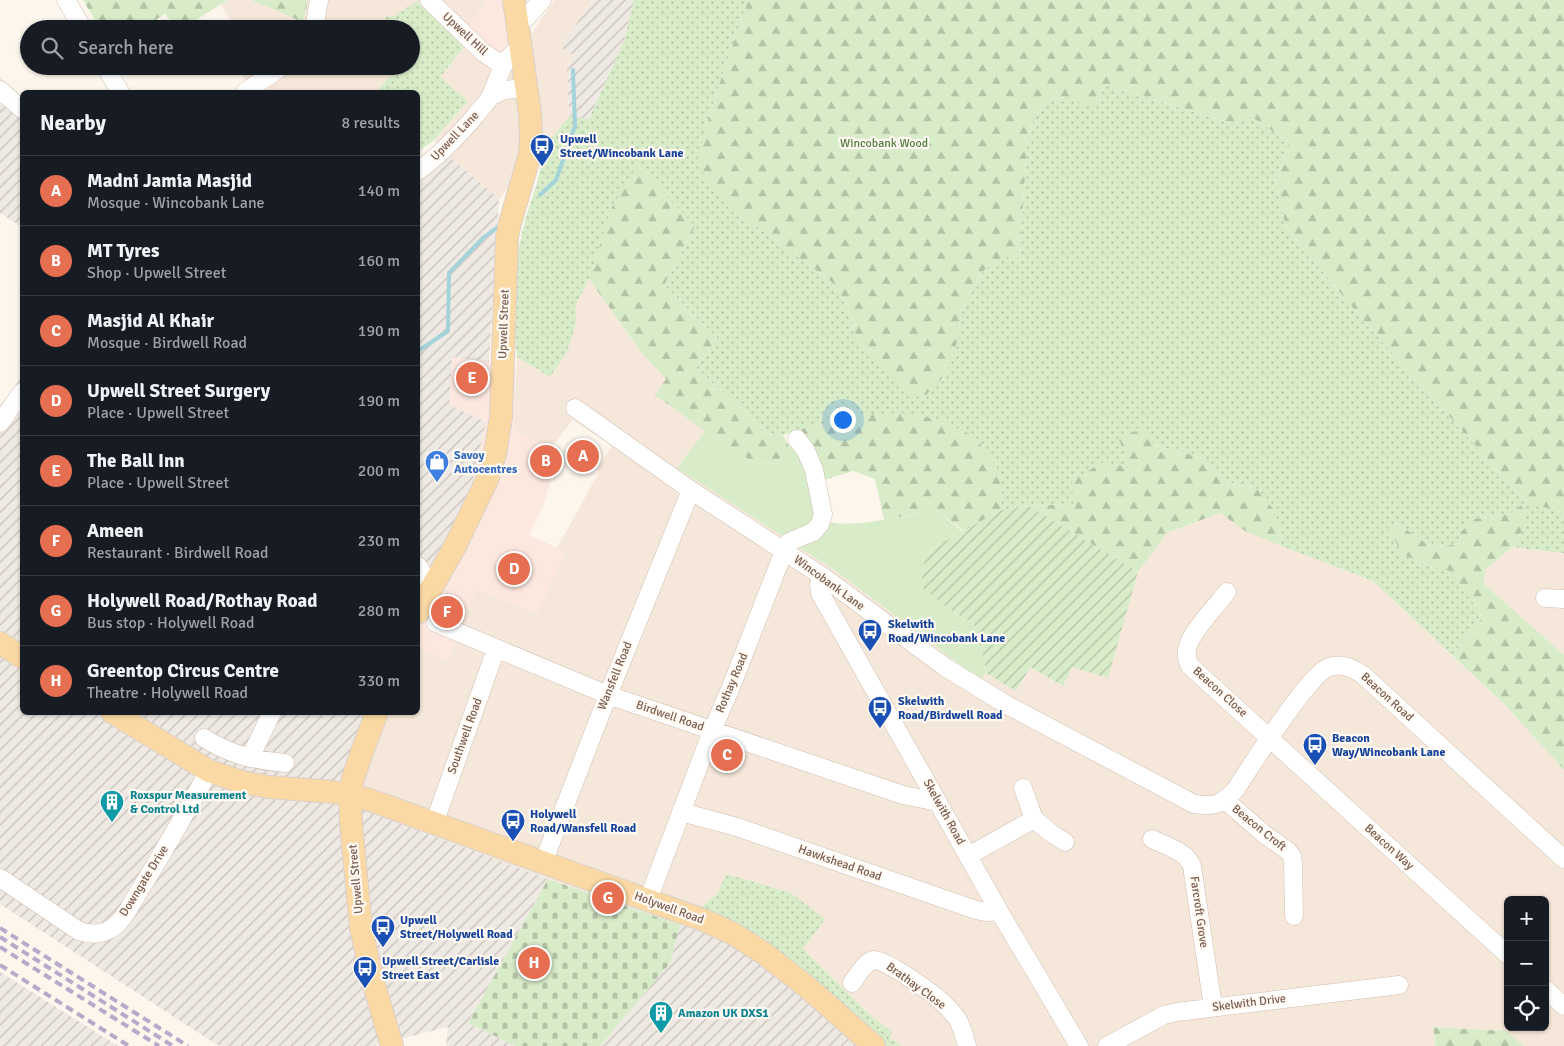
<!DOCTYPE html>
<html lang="en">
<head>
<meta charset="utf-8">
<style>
  :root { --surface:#171b24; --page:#20242c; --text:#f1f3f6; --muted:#9ea1a6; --line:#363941; --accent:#e76f51 }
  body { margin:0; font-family:Signika,sans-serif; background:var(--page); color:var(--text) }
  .controls { position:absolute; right:15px; bottom:15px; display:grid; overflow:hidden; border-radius:8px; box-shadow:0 1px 4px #0004 }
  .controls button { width:45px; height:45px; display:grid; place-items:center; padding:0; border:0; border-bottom:1px solid var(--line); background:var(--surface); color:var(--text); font:25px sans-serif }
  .you { position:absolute; left:842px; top:419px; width:18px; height:18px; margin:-12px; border:4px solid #fff; border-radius:50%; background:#1a73e8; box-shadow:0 0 0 8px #1a73e833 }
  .badge { display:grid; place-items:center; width:32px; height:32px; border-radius:50%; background:var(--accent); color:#fff; font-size:16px; font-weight:700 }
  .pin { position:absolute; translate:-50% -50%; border:2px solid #fff; box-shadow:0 1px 5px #0006 }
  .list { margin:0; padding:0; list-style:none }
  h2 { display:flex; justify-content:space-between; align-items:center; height:65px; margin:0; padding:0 20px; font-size:21px }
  h2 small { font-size:16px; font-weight:400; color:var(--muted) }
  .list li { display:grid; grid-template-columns:32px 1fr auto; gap:15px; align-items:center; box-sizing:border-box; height:70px; padding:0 20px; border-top:1px solid var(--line) }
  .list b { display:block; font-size:19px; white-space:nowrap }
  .list p { margin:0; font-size:16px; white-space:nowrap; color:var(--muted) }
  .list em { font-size:16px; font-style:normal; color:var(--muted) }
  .icon { flex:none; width:28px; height:28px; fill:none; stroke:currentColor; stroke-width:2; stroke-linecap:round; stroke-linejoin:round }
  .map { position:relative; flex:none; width:1564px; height:1046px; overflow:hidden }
  .search { position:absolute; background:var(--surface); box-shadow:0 1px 4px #0004; left:20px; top:20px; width:400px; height:55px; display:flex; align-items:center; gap:12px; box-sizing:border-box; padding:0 18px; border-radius:28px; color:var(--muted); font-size:19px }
  .panel { position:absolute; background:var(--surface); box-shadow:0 1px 4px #0004; left:20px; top:90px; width:400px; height:625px; border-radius:8px }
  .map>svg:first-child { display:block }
</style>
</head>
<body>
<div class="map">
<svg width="1564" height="1046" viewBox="0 0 1564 1046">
  <defs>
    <pattern id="industrial-furrows" width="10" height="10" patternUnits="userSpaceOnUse" patternTransform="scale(1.25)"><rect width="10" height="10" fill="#efe9e4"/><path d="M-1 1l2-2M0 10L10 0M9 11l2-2" fill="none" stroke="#c7c0bb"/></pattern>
    <pattern id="grass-dots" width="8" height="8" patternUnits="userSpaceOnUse" patternTransform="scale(1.25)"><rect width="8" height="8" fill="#d8ecc9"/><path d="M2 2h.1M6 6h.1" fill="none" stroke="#b4c2a5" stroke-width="1.8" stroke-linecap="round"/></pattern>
    <pattern id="forest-firs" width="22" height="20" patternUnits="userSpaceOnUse" patternTransform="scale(1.25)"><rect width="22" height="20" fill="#d8ecc9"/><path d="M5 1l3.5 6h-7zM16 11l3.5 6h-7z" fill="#b4c2a5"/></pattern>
    <pattern id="cemetery-stones" width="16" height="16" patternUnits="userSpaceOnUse" patternTransform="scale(1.25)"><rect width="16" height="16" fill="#d8ecc9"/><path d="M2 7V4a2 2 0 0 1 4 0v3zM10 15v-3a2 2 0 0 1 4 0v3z" fill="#b4c2a5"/></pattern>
    <pattern id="garden-furrows" width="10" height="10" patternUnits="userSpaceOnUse" patternTransform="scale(1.25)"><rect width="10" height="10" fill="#d8ecc9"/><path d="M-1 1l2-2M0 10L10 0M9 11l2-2" fill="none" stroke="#b4c2a5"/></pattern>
  </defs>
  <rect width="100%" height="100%" fill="#fdf6ec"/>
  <path fill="#f5e8da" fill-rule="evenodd" d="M 228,0 L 251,0 L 303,21 L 308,0 L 487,0 L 484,3 L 485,5 L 469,26 L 521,0 L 532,33 L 554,0 L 593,0 L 560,47 L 574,55 L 567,67 L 569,117 L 499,199 L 445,153 L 434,140 L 468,101 L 440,77 L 464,47 L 394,16 L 385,17 L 383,29 L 236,29 L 221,5 Z
    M 237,66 L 399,66 L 376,92 L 238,92 L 246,82 Z
    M 589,279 L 641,352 L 666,379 L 655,395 L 705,431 L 677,468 L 836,571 L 980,680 L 986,673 L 1016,691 L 1030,667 L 1062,686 L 1072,667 L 1108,677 L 1138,572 L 1167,533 L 1220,513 L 1245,531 L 1373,581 L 1507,707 L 1564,770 L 1564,1046 L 1524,1046 L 1506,1031 L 1433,1027 L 1436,1045 L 1433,1046 L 902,1046 L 889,1038 L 892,1032 L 869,1014 L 803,949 L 718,893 L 680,925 L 548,879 L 353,806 L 374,713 L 418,712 L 418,648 L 448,661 L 458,633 L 476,589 L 537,613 L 565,552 L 557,548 L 599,472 L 597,469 L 612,446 L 573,420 L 553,445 L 558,453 L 513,429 L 517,357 L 550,377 L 576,324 L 576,305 ZM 1508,900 L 1545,900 L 1545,1027 L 1508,1027 Z
    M 1512,547 L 1564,553 L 1564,655 L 1484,584 L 1485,570 Z"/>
  <path fill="#fde8e0" d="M 487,0 L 505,0 L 510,45 L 504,55 L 486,51 L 486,41 L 469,26 L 485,6 L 484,3 Z
    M 452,356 L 489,362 L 516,371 L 513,429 L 558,453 L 544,504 L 529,535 L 566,552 L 537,613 L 476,589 L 458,633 L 448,662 L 418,648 L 418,614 L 466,504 L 475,471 L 486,422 L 449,405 Z"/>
  <path fill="url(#industrial-furrows)" d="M 593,0 L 634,0 L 624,41 L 589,119 L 569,117 L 567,67 L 574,55 L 560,47 Z
    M 0,77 L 22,97 L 22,227 L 0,213 Z
    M 445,153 L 499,199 L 489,362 L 452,357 L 449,405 L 486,422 L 475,471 L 466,504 L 418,614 L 418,175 Z
    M 22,376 L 22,712 L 374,713 L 353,806 L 548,879 L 468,1023 L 515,1046 L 446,1046 L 448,1027 L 376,1045 L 376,1046 L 219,1046 L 0,904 L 0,403 L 2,404 Z
    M 680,925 L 725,935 L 866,1046 L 600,1046 L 670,963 Z
    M 0,972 L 118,1046 L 0,1046 Z"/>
  <path fill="url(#grass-dots)" d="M 634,0 L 748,0 L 716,94 L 697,163 L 733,212 L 755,225 L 832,282 L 845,301 L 858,341 L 957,342 L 962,309 L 984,270 L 1003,256 L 1019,258 L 1028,133 L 1041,106 L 1064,97 L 1097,99 L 1106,85 L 1230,123 L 1255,119 L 1289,142 L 1276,181 L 1286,228 L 1364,321 L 1526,502 L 1560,511 L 1564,514 L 1564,553 L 1512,547 L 1526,525 L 1526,503 L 1510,514 L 1474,519 L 1462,543 L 1433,548 L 1398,524 L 1388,525 L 1402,554 L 1432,567 L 1451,570 L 1483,617 L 1452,655 L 1373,581 L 1279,545 L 1282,534 L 1255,487 L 1225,482 L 1200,457 L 1154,445 L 1132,468 L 1073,504 L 1029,506 L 1001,510 L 1002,487 L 851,415 L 832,427 L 812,426 L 783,435 L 768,433 L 696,368 L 717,338 L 664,285 L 695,226 L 589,279 L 576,305 L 576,323 L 567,352 L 550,377 L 517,357 L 510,289 L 525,220 L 538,180 L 544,146 L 569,117 L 589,119 L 624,41 Z
    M 417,1 L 464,47 L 440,77 L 468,101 L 434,140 L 418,152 L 418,92 L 376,92 L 399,66 L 411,66 L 411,29 L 383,29 L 385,17 L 395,16 Z
    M 726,874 L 791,893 L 825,919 L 803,949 L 869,1014 L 892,1032 L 890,1038 L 902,1046 L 886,1046 L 825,994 L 698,910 L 718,893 Z"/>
  <path fill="url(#forest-firs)" d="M 83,0 L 228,0 L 181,29 L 177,29 L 165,14 L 141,29 L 100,29 Z
    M 251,0 L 308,0 L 303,22 Z
    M 748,0 L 1564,0 L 1564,514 L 1560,511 L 1526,503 L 1526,525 L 1512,547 L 1485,570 L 1484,584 L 1564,655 L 1564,770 L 1507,707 L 1452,655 L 1483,617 L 1451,571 L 1432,567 L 1402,554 L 1387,525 L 1398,524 L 1433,548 L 1462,543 L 1460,533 L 1474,519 L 1510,514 L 1526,502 L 1364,321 L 1286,228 L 1276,181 L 1289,142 L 1255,119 L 1231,123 L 1106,85 L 1091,107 L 1064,97 L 1041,106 L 1028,133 L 1019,258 L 1003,257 L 984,270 L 962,309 L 957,342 L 946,374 L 926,395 L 908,394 L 881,368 L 858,341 L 845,301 L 832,282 L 755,225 L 733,212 L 713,190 L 696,163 L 716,94 Z
    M 638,165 L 695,226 L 664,285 L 717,338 L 696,368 L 768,433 L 783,435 L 789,446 L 776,464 L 754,463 L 705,431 L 655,395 L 666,379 L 641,352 L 589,279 L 612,207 Z
    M 905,413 L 939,420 L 974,436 L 997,467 L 1002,487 L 1001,510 L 964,531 L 936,510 L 884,520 L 875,479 L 853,471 L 824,480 L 801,429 L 812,426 L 832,427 L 851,415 Z
    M 1146,428 L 1154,445 L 1200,457 L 1225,482 L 1255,487 L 1274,510 L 1282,534 L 1279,545 L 1245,531 L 1220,513 L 1167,533 L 1138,572 L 1029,506 L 1073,504 L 1072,480 L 1104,462 L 1131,468 L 1118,437 Z
    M 1433,1027 L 1506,1031 L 1524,1046 L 1433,1046 L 1436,1045 Z"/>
  <path fill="url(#cemetery-stones)" d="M 548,879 L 680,925 L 670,963 L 600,1046 L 515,1046 L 468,1023 Z"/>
  <path fill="#d8ecc9" d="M 705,431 L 754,463 L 776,464 L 789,446 C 801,453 804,467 807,479 C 811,494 812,511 826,520 C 842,531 915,514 936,510 L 963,532 L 926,552 L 950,610 L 974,624 L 984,660 L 986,673 L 980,680 L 836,571 L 677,468 Z"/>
  <path fill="url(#garden-furrows)" d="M 1029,506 L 1138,572 L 1108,678 L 1072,667 L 1063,686 L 1030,667 L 1016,691 L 986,673 L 984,660 L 974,624 L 950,610 L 921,587 L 926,552 L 1001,510 Z"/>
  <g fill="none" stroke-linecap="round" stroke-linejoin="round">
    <path stroke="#a5d3da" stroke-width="4" d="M 540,195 L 556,180 L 575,126 L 573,70
      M 418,351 L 448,331 L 449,273 L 483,238 L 499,226
      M 418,451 L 418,452"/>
    <defs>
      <path id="minor" d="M 66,0 L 83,29
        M 429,0 L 484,53 L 496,61 L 505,62
        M 516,21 L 527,17 L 542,0
        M 314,29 L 319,0
        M 105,66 L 120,92
        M 0,90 L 22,109
        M 245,92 L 283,66
        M 490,97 L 504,90 L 526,88
        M 418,171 C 440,155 458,136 476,115 C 480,109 487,103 490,97 C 499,81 501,56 520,50
        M 575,408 L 689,489 L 822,576 L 945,667 L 1007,705 L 1194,804 C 1216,807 1221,805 1236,789 C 1259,754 1281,718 1307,687 C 1313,680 1319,672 1327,668 C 1340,662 1353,668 1363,675 L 1564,859
        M 0,423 L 22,392
        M 418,566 L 431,587
        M 822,576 L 819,585 L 820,593 L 999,911 L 1079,1046
        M 1227,592 C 1217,605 1194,629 1189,643 C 1185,651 1186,658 1190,666 L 1508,955
        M 1545,598 L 1564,599
        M 436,623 L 608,695 L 903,795 L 938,802
        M 204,738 C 230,755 255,760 285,763
        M 250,758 L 272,712
        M 1023,788 L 1034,819 L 1051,833 L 1065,842
        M 1225,800 L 1264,834 L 1288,851 L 1292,856 L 1293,863 L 1294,916
        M 681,812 L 737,827 L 976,910 L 986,912 L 999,911
        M 434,824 L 496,649
        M 1152,839 C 1166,846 1186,851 1192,866 L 1213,1007
        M 968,856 L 1034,819
        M 543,863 L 608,695 L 691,490
        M 0,878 L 79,931 C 91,935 104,935 115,926 C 126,917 133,900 141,888 C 165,850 187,810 209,771
        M 648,900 L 712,731 L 731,687 L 784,551 L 789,542 L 813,532 L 820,524 L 823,514 L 814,470 L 806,451 L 797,439
        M 852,983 C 857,976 864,963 873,960 C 883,957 937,996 945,1005 C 950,1009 954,1015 958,1020 C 962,1028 965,1037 967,1046
        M 1545,989 L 1564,1006
        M 1107,1046 L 1164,1015 L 1177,1012 L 1399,985"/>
      <path id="major" d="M 418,612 L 454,548 L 487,480 L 495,454 L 501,417 L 507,237 L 510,223 L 530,154 L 531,139 L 530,114 L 514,0
        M 0,643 L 22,657
        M 112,712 L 209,771 L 242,782 L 269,787 L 333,792 L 370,800 L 703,920 L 732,933 L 762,952 L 806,986 L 874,1046
        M 377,712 L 363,749 L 353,778 L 350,794 L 351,823 L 361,928 L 372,978 L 392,1046"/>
    </defs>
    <use href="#minor" stroke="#d1beb0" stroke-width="19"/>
    <use href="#major" stroke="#dad1cd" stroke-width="24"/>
    <use href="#minor" stroke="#fff" stroke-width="18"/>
    <use href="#major" stroke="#fbd9a5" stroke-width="22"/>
    <path stroke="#b9a8c9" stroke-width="4" stroke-dasharray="8 5" stroke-linecap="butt" d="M 0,928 L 188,1046
      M 0,937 L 173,1046
      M 0,947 L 159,1046
      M 0,965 L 129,1046"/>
  </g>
  <defs>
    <symbol id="bus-pin" viewBox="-11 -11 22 30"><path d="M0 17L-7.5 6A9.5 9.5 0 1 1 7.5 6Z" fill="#1a4fb4" stroke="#fffaf3"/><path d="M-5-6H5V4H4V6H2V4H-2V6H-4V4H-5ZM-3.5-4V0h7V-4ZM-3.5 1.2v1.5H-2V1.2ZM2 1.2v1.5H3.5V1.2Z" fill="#fff"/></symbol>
    <symbol id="shop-pin" viewBox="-11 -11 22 30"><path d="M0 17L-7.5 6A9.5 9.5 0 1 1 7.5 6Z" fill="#3f7fe0" stroke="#fffaf3"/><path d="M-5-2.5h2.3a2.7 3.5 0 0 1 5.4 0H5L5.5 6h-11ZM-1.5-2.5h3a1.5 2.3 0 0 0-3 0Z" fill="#fff"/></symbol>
    <symbol id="building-pin" viewBox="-11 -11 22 30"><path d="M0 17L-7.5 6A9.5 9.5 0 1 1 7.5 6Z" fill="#0f9aa8" stroke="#fffaf3"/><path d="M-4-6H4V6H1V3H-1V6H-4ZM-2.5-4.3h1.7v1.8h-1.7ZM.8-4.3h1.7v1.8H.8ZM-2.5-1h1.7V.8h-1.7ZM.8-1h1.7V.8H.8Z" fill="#fff"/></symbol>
  </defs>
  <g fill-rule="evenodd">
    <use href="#bus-pin" x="528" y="132" width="28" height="38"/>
    <use href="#shop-pin" x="423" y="448" width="28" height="38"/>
    <use href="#bus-pin" x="856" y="617" width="28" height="38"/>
    <use href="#bus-pin" x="866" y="694" width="28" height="38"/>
    <use href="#bus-pin" x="1301" y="731" width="28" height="38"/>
    <use href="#building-pin" x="98" y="788" width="28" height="38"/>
    <use href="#bus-pin" x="499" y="807" width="28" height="38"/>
    <use href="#bus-pin" x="369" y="913" width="28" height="38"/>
    <use href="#bus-pin" x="351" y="954" width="28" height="38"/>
    <use href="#building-pin" x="647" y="999" width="28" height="38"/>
  </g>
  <g text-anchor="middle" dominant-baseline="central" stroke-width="4.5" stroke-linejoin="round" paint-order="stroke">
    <g font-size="12" fill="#7a5c4d" stroke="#fffaf3">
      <text transform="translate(465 34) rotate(43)">Upwell Hill</text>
      <text transform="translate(455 136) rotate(-46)">Upwell Lane</text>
      <text transform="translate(504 324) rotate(-88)">Upwell Street</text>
      <text transform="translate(829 583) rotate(36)">Wincobank Lane</text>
      <text transform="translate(615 676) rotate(-68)">Wansfell Road</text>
      <text transform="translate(732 683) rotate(-67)">Rothay Road</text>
      <text transform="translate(1220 692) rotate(42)">Beacon Close</text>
      <text transform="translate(1387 697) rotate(42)">Beacon Road</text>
      <text transform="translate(670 716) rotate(19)">Birdwell Road</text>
      <text transform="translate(465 736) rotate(-70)">Southwell Road</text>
      <text transform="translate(944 812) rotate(61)">Skelwith Road</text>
      <text transform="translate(1259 828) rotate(39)">Beacon Croft</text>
      <text transform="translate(1389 847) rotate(42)">Beacon Way</text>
      <text transform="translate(840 863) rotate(19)">Hawkshead Road</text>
      <text transform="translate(356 879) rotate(-95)">Upwell Street</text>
      <text transform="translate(144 881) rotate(-58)">Downgate Drive</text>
      <text transform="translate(669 908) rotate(20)">Holywell Road</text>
      <text transform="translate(1199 912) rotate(82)">Farcroft Grove</text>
      <text transform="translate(916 986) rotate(36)">Brathay Close</text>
      <text transform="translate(1249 1003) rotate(-7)">Skelwith Drive</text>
    </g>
    <g font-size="12" font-weight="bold" fill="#164399" stroke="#fffaf3" text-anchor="start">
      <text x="560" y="139">Upwell<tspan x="560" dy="14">Street/Wincobank Lane</tspan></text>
      <text x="888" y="624">Skelwith<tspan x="888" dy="14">Road/Wincobank Lane</tspan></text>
      <text x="898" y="701">Skelwith<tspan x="898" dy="14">Road/Birdwell Road</tspan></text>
      <text x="1332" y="738">Beacon<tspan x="1332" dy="14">Way/Wincobank Lane</tspan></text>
      <text x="530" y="814">Holywell<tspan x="530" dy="14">Road/Wansfell Road</tspan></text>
      <text x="400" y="920">Upwell<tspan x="400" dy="14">Street/Holywell Road</tspan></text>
      <text x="382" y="961">Upwell Street/Carlisle<tspan x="382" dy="14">Street East</tspan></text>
    </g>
    <g font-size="12" fill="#537a41" stroke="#fffaf3">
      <text x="884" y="143">Wincobank Wood</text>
    </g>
    <g font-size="12" font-weight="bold" fill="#366cbe" stroke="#fffaf3" text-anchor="start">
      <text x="454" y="455">Savoy<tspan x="454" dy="14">Autocentres</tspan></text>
    </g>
    <g font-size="12" font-weight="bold" fill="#0d838f" stroke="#fffaf3" text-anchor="start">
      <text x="130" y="795">Roxspur Measurement<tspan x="130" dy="14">&amp; Control Ltd</tspan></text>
      <text x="678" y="1013">Amazon UK DXS1</text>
    </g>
  </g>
</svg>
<div class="controls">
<button>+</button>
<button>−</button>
<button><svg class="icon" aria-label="locate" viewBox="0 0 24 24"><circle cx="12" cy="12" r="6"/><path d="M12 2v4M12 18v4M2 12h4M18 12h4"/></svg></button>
</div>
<div class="you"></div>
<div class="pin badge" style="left:583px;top:456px">A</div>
<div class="pin badge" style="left:546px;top:461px">B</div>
<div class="pin badge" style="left:727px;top:755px">C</div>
<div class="pin badge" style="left:514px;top:569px">D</div>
<div class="pin badge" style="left:472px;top:378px">E</div>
<div class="pin badge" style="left:447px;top:612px">F</div>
<div class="pin badge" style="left:608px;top:898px">G</div>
<div class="pin badge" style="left:534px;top:963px">H</div>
<div class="search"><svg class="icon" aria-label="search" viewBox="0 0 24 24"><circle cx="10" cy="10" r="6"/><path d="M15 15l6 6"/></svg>Search here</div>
<section class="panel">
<h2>Nearby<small>8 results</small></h2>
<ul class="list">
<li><span class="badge">A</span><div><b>Madni Jamia Masjid</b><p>Mosque · Wincobank Lane</p></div><em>140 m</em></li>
<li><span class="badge">B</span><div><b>MT Tyres</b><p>Shop · Upwell Street</p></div><em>160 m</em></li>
<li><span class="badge">C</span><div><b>Masjid Al Khair</b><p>Mosque · Birdwell Road</p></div><em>190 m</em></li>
<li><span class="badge">D</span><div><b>Upwell Street Surgery</b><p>Place · Upwell Street</p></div><em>190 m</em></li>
<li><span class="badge">E</span><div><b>The Ball Inn</b><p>Place · Upwell Street</p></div><em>200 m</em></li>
<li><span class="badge">F</span><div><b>Ameen</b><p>Restaurant · Birdwell Road</p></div><em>230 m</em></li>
<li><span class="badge">G</span><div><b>Holywell Road/Rothay Road</b><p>Bus stop · Holywell Road</p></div><em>280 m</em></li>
<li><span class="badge">H</span><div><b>Greentop Circus Centre</b><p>Theatre · Holywell Road</p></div><em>330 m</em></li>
</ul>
</section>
</div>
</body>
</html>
